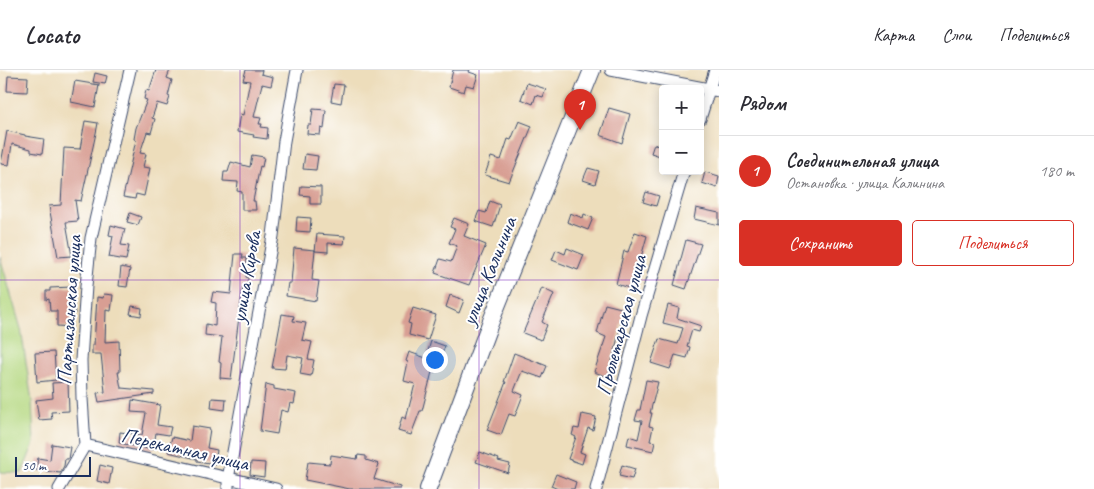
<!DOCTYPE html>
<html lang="ru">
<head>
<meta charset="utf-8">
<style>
  :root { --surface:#fff; --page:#f7f7f7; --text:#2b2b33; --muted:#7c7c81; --line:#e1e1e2; --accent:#d93025 }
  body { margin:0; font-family:Caveat,sans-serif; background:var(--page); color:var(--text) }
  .controls { position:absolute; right:15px; top:15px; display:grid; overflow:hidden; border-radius:5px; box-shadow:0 2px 12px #0003 }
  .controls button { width:45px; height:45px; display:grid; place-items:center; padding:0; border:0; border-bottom:1px solid var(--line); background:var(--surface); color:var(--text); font:25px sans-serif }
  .scale { position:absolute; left:15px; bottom:12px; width:76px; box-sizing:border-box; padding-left:5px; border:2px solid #1b2f5e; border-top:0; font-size:14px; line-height:18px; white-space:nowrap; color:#1b2f5e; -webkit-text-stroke:4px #fff; paint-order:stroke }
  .you { position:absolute; left:434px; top:289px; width:18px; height:18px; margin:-12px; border:4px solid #fff; border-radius:50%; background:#1a73e8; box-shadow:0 0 0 8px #1a73e833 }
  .badge { display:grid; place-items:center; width:32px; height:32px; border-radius:50%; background:var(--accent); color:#fff; font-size:16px; font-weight:700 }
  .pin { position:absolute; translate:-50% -41px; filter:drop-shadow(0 1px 2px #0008) }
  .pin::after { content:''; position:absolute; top:26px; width:18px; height:15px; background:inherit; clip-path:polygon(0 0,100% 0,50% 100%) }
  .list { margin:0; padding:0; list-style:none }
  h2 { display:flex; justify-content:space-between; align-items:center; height:65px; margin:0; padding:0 20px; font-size:21px }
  h2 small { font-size:16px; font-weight:400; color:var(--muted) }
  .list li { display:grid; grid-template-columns:32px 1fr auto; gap:15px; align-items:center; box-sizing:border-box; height:70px; padding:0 20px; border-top:1px solid var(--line) }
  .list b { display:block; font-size:19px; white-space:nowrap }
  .list p { margin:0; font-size:16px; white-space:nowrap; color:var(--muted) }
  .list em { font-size:16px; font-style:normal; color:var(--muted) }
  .actions { display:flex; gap:10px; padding:15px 20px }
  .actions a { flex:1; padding:11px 0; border:1px solid var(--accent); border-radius:5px; text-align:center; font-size:18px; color:var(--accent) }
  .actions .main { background:var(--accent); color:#fff }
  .map { position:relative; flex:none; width:719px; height:419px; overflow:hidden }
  header { display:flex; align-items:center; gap:30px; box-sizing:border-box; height:70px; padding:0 25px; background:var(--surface); border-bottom:1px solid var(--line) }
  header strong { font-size:24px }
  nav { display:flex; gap:28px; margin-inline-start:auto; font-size:18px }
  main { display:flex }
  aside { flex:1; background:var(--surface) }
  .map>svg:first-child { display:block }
</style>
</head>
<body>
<header>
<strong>Locato</strong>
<nav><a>Карта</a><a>Слои</a><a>Поделиться</a></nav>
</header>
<main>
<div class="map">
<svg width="719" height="419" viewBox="0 0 719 419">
  <rect width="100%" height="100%" fill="#fff"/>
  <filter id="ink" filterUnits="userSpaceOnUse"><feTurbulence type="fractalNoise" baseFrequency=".02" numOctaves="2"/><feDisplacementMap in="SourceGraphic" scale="10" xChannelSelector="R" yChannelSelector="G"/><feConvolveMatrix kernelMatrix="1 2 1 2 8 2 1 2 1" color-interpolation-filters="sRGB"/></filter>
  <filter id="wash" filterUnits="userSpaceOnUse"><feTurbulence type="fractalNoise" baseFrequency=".0096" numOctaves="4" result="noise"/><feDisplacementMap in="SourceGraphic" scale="20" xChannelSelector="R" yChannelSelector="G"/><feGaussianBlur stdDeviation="1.12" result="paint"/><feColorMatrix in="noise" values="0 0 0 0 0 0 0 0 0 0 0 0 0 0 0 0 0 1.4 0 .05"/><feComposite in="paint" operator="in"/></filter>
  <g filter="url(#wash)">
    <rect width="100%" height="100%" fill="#edddbb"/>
    <path fill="#b5d881" stroke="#688470" d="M 0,187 L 21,259 L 32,332 L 34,373 L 22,403 L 0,402 Z"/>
    <g id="blocks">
      <path fill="#d89e93" d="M 156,0 L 170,0 L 167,8 L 172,10 L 168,26 L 170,27 L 167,36 L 157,33 L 152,48 L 155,49 L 151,63 L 147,62 L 140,83 L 146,84 L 143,97 L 150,98 L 144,126 L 136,124 L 135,129 L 123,127 L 136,70 L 134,69 L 136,58 L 147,30 L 144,29 L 146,20 L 149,21 Z
        M 246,0 L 262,0 L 261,4 L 273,7 L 271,16 L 262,14 L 254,47 L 261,48 L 259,54 L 262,54 L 261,57 L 268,58 L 267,69 L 253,67 L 254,65 L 237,62 L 240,44 L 243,45 L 250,11 L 243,10 Z
        M 453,0 L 470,0 L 469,2 L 478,5 L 474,17 L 466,15 L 464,22 L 449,17 Z
        M 95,3 L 107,6 L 105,14 L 93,12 Z
        M 8,6 L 28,7 L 27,22 L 7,21 Z
        M 75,11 L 99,15 L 95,37 L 71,32 Z
        M 527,13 L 546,19 L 543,27 L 536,25 L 533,34 L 521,29 Z
        M 334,14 L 344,15 L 341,33 L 331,31 Z
        M 609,38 L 630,44 L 622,73 L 600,65 Z
        M 313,39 L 326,40 L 324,59 L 321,58 L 320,65 L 307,64 L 308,55 L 311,55 Z
        M 85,51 L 98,53 L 96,63 L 81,131 L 75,130 L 78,151 L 66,152 L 72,186 L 58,187 L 49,136 L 61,135 L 64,78 L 80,79 Z
        M 519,51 L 532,56 L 509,112 L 485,105 L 491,87 L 501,90 L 508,69 L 511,70 Z
        M 7,61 L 25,65 L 25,66 L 44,69 L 42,84 L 31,82 L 31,79 L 12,74 L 9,95 L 1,94 Z
        M 654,74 L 663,76 L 663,87 L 651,83 Z
        M 305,84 L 318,86 L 316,100 L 303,99 Z
        M 252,85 L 264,87 L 262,97 L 260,96 L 253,131 L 255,131 L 256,140 L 242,140 L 242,122 L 237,121 L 238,112 L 223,111 L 224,102 L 228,102 L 231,92 L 250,97 Z
        M 588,98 L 599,101 L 595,114 L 583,110 Z
        M 705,102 L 719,106 L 717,118 L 702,113 Z
        M 301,116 L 321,117 L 321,134 L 310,134 L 310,126 L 300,125 Z
        M 646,122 L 659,126 L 656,136 L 643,132 Z
        M 490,131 L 500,135 L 493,157 L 475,151 L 479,141 L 486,143 Z
        M 696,138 L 719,143 L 719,155 L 694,149 Z
        M 130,143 L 141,147 L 138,155 L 127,152 Z
        M 570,143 L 583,148 L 584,144 L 593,148 L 588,160 L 567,152 Z
        M 297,147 L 311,148 L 310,162 L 296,161 Z
        M 454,148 L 469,154 L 464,166 L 486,175 L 469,215 L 435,203 L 440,189 L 451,192 L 457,176 L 449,173 L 455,159 L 450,157 Z
        M 111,155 L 125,159 L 121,175 L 129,176 L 126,190 L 109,187 L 113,166 L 109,165 Z
        M 635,162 L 647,166 L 632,219 L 616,214 L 624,181 L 628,182 Z
        M 317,164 L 345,166 L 344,174 L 328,173 L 328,182 L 315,181 Z
        M 686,170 L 701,174 L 686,219 L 674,215 Z
        M 294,178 L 315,180 L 312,210 L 319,211 L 316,231 L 286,226 L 288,213 L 291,213 Z
        M 567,178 L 584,185 L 578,200 L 552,190 L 556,180 L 565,184 Z
        M 235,184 L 243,184 L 242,188 L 247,188 L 246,207 L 248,208 L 247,216 L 243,216 L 231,309 L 220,308 L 221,293 L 219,292 L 222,267 L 205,265 L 206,254 L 215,256 L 216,233 L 211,232 L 213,222 L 231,224 Z
        M 121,197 L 130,199 L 127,217 L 119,216 Z
        M 72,217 L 75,244 L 72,244 L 72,257 L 57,256 L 57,241 L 50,241 L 49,229 L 46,230 L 46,221 L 50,221 L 50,218 Z
        M 542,218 L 554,224 L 542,252 L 547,255 L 541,270 L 523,263 Z
        M 104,224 L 113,225 L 111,241 L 106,240 L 105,272 L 119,271 L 120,302 L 118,302 L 121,318 L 154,321 L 154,324 L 99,332 L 97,323 L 105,322 L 101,284 L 92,284 L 92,275 L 94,275 L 97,227 L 103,228 Z
        M 450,225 L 464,230 L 459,243 L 446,237 Z
        M 605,234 L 625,239 L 608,307 L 594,302 L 606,267 L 597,263 Z
        M 668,235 L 679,238 L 677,248 L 701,256 L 699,262 L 692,260 L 687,276 L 690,277 L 687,288 L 675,285 L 670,299 L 651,293 L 659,269 L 678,274 L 683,258 L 663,253 Z
        M 132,236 L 142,238 L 141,246 L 130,244 Z
        M 413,238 L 436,245 L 428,270 L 409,265 L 411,254 L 408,253 Z
        M 282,244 L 294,246 L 293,251 L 306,253 L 302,270 L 312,272 L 308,289 L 314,290 L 311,306 L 300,304 L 303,288 L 287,285 L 285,299 L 272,298 Z
        M 431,271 L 445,276 L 435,303 L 432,302 L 422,341 L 420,341 L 411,365 L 398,361 L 402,347 L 406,349 L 415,314 L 404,311 L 408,292 L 406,291 L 409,282 L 426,288 Z
        M 54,282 L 56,310 L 37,312 L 35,283 Z
        M 514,283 L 547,296 L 542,308 L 522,301 L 514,321 L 523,325 L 515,346 L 509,344 L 501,365 L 487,360 L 506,312 L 504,312 Z
        M 646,310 L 658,312 L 650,343 L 652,343 L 649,356 L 653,357 L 650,371 L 655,372 L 653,381 L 627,375 L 629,366 L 638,369 L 642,351 L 635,350 L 638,340 L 640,340 Z
        M 68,312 L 69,341 L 51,342 L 52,349 L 39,350 L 36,330 L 53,328 L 52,313 Z
        M 266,314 L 274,316 L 274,319 L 296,323 L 294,334 L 290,333 L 288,342 L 281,340 L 277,364 L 260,361 Z
        M 212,328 L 226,329 L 225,340 L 211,338 Z
        M 132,330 L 160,335 L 157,355 L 171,357 L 169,365 L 156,363 L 153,380 L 119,373 L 120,362 L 142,365 L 146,343 L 131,342 Z
        M 582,344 L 596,347 L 593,360 L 588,358 L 580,382 L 585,384 L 582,394 L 568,389 L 576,367 L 572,365 L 574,358 L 579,359 Z
        M 192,356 L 210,359 L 207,378 L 217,380 L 215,394 L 197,391 L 197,389 L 168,382 L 172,367 L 190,371 Z
        M 52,374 L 70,377 L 68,389 L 65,389 L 64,396 L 60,403 L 36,400 L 38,388 L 50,390 Z
        M 480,382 L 499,389 L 498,391 L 510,394 L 508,403 L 476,392 Z
        M 331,385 L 357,389 L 358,385 L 366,386 L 366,390 L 379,394 L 374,409 L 400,417 L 400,419 L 350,419 L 305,410 L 308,392 L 330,394 Z
        M 251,392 L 265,393 L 264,407 L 250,405 Z
        M 100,395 L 112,398 L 109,414 L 97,411 Z
        M 622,395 L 635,399 L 632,409 L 619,406 Z
        M 556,404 L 576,412 L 574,419 L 558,419 L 551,416 Z"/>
    </g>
  </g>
  <g filter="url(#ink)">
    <use href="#blocks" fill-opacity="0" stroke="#3a496c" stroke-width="1"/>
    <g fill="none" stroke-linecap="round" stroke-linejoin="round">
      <defs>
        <path id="street" d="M 611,0 L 719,21
          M 700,49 L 715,0
          M 85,375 L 276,419
          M 59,419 L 85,375 L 82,328 L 81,290 L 86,216 L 91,168 L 130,0
          M 228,419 L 228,409 L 273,166 L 284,71 L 297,0
          M 596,419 L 641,246 L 684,101"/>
        <path id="secondary" d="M 428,419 L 489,256 L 592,0"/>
      </defs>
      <use href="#street" stroke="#3a496c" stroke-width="13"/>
      <use href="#secondary" stroke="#3a496c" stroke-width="18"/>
      <use href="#street" stroke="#fff" stroke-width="11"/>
      <use href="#secondary" stroke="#fff" stroke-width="16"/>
    </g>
  </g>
  <path fill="none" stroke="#7b2cbf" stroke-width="1" stroke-opacity="0.55" d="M 240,0 L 240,419M 479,0 L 479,419M 0,210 L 719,210"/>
  <g text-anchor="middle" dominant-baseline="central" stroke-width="4" stroke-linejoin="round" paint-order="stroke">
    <g font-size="21" fill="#1b2f5e" stroke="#fff">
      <text transform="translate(489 201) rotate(-68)">улица Калинина</text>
      <text transform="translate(246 207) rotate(-80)">улица Кирова</text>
      <text transform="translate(69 240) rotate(-86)">Партизанская улица</text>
      <text transform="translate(621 255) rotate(-75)">Пролетарская улица</text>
      <text transform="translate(185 379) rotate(13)">Перекатная улица</text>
    </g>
  </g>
</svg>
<div class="controls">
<button>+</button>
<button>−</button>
</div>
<div class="scale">50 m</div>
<div class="you"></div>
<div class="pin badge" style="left:580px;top:60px">1</div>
</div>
<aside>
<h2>Рядом<small></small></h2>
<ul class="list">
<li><span class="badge">1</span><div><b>Соединительная улица</b><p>Остановка · улица Калинина</p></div><em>180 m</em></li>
</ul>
<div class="actions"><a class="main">Сохранить</a><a>Поделиться</a></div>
</aside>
</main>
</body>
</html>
